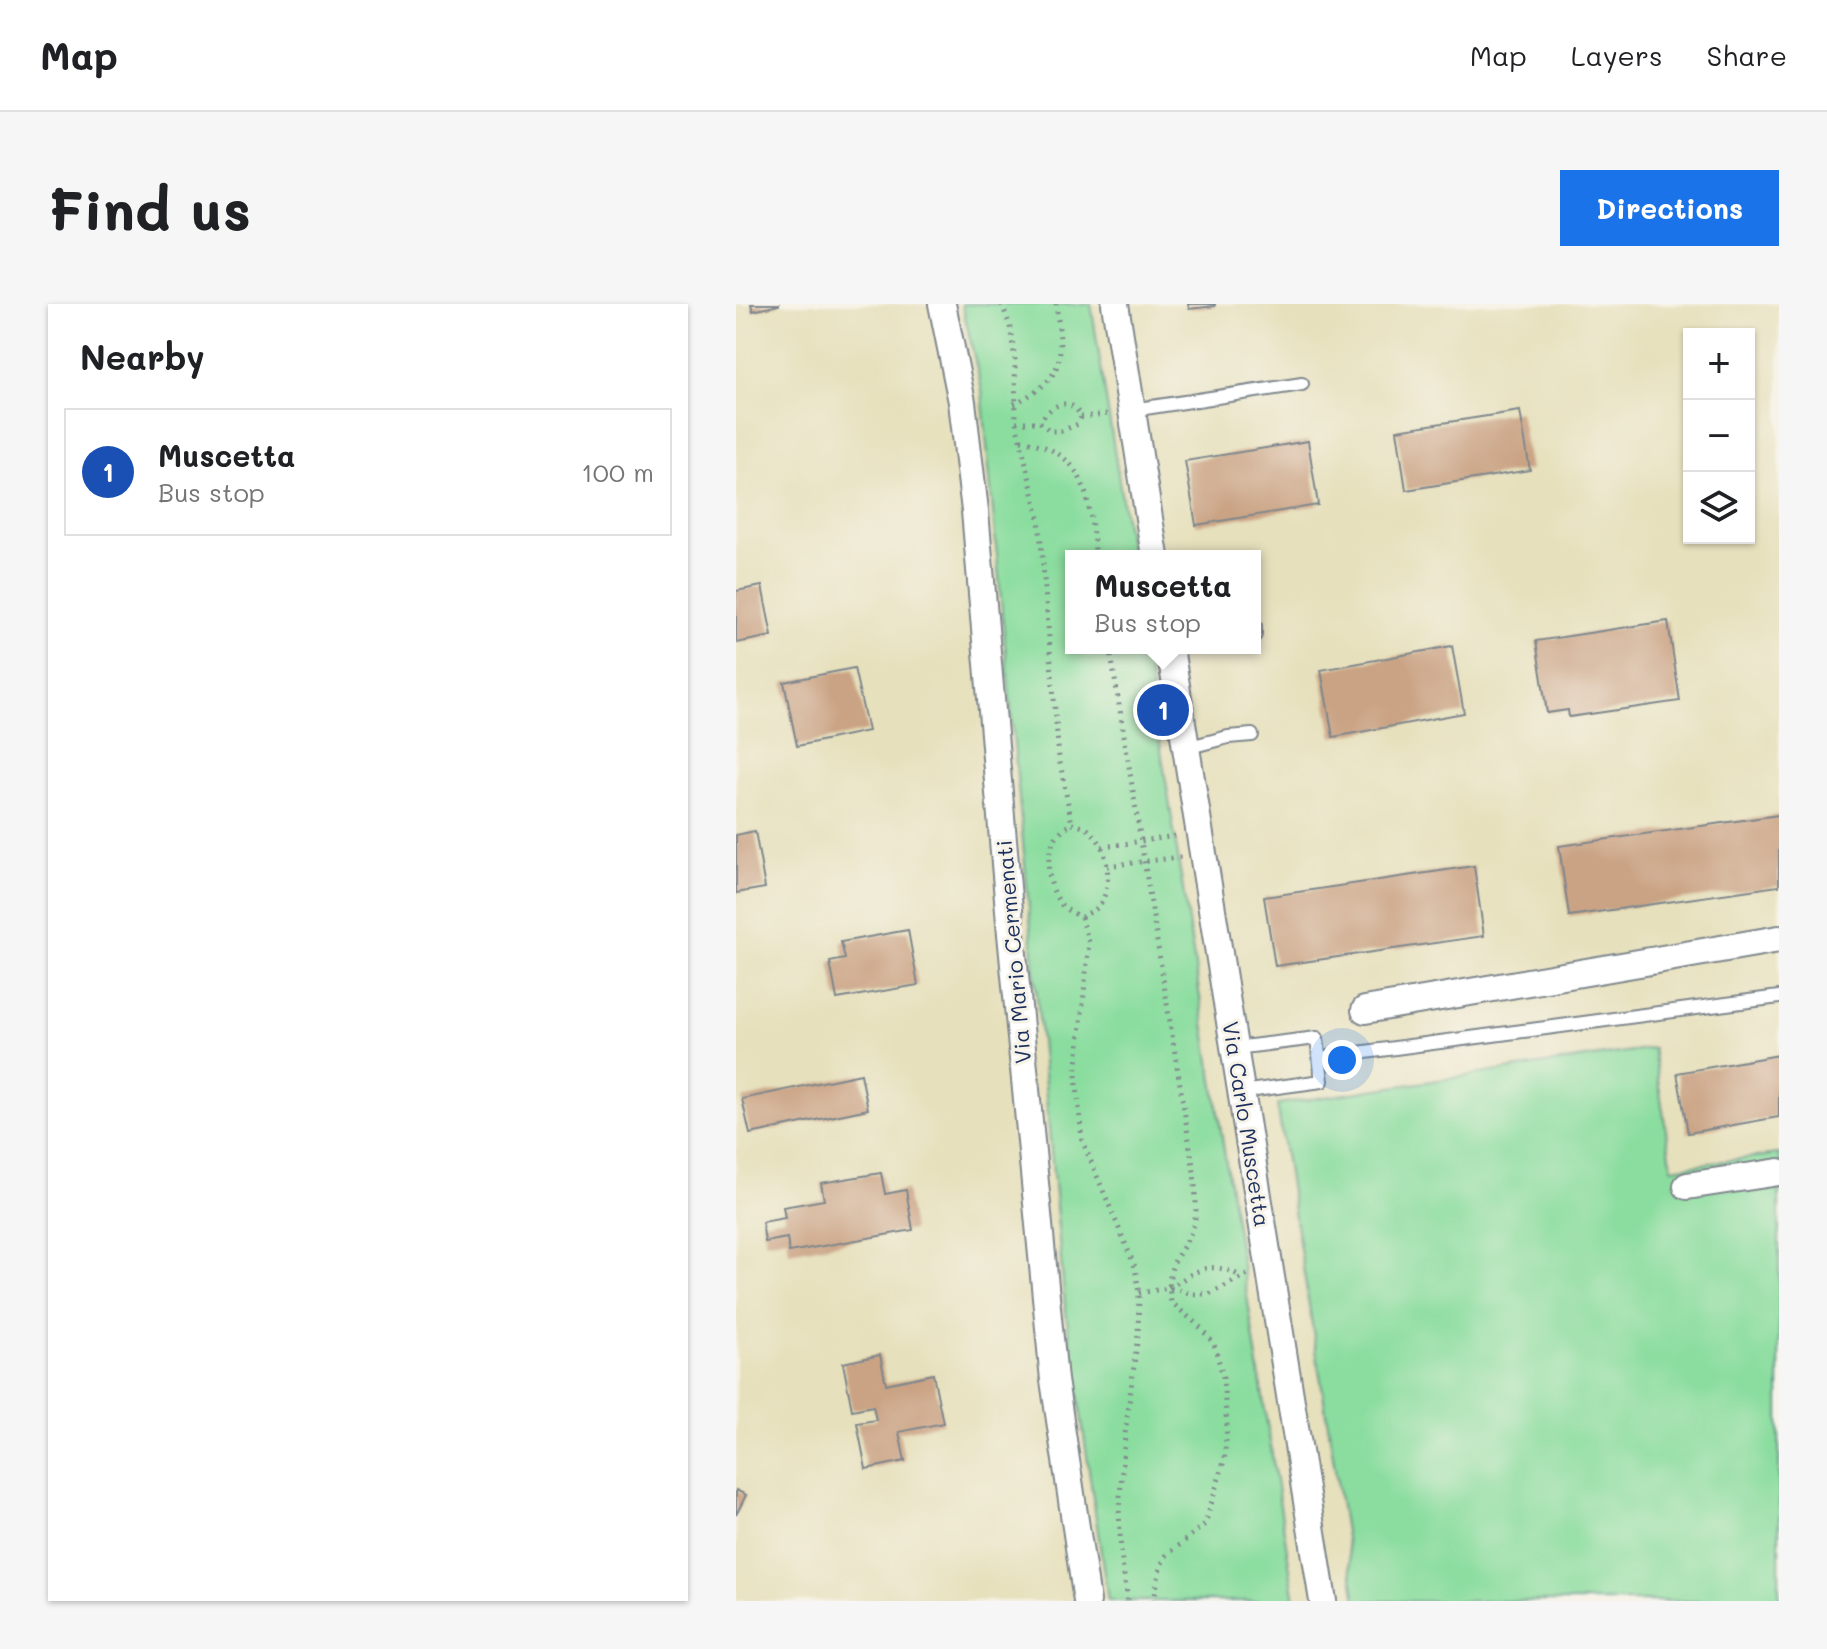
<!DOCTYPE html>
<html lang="en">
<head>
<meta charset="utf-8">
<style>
  :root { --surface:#fff; --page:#f6f6f6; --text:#202124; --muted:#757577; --line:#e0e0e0; --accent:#1a73e8 }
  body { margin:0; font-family:Mali,sans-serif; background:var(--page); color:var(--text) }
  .controls { position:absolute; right:24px; top:24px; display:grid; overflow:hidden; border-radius:0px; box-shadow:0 2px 6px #0004 }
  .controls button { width:72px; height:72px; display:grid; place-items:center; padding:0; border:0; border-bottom:2px solid var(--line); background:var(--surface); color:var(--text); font:40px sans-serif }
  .you { position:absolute; left:606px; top:756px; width:28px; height:28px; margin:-20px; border:6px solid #fff; border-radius:50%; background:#1a73e8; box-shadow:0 0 0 12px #1a73e833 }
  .badge { display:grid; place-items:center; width:52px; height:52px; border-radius:50%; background:var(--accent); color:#fff; font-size:26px; font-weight:700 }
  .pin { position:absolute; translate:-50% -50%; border:4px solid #fff; box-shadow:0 2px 8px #0006 }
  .popup { position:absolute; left:329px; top:246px; width:196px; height:104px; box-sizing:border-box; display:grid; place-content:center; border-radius:0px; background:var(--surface); filter:drop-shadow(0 2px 6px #0005); font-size:26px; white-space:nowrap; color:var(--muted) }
  .popup b { font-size:30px; color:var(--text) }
  .popup::after { content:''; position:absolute; left:50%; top:100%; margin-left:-16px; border:16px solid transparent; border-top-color:var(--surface) }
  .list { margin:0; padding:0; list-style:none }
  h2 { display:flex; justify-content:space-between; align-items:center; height:104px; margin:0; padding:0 32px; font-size:34px }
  h2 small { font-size:26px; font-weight:400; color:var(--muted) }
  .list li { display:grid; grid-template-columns:52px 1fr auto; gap:24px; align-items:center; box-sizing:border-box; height:128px; margin:0 16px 16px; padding:0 16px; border:2px solid var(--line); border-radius:0px }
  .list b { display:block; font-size:30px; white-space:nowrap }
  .list p { margin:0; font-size:26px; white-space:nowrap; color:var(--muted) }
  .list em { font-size:26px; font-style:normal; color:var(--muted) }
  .icon { flex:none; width:44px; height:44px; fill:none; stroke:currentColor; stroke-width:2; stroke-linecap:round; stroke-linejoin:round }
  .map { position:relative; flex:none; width:1043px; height:1297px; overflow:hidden; border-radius:0px }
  header { display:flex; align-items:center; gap:48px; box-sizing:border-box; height:112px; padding:0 40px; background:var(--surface); border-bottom:2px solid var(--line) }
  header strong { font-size:38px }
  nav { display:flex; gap:44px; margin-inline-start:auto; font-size:28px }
  .intro { display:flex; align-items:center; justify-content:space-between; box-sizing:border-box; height:192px; padding:0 48px }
  h1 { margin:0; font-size:56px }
  .button { padding:20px 36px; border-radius:0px; background:var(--accent); color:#fff; font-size:28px; font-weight:700 }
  main { display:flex; gap:48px; padding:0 48px }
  aside { flex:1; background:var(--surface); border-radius:0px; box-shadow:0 2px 6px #0004 }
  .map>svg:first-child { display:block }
</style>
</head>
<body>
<header>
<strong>Map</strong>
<nav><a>Map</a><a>Layers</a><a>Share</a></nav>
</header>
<div class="intro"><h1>Find us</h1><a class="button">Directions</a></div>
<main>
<aside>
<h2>Nearby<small></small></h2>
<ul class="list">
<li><span class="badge" style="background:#1a4fb4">1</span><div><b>Muscetta</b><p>Bus stop</p></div><em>100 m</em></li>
</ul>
</aside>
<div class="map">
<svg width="1043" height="1297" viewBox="0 0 1043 1297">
  <rect width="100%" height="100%" fill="#f7f3e8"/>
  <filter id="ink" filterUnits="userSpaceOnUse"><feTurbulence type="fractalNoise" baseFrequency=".0125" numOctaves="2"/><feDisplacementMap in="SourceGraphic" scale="16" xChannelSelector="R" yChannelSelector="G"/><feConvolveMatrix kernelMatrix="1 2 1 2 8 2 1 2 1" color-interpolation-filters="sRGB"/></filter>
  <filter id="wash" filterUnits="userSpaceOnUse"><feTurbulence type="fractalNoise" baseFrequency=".006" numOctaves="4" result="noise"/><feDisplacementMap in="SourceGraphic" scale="32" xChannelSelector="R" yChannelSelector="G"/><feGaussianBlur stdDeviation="1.8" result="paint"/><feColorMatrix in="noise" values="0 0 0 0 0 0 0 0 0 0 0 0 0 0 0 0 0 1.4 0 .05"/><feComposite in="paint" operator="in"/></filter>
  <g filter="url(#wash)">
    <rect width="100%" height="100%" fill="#e6e0bc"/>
    <path fill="#8add9f" stroke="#52867e" stroke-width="2" d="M 226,0 L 355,0 L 395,252 L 335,252 L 335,344 L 409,344 L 559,1297 L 372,1297 L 329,1001 L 246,87 Z
      M 917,744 L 936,864 L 1043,850 L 1043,1297 L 620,1297 L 541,800 Z"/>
    <g id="blocks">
      <path fill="#caa384" d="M 15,0 L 43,0 L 43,1 L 17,7 Z
        M 452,0 L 479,0 L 479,2 L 453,5 Z
        M 784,107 L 794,166 L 670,186 L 661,126 Z
        M 572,137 L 582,201 L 460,221 L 449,157 Z
        M 26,282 L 36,332 L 0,339 L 0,287 Z
        M 932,317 L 944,397 L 833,413 L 832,406 L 811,409 L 800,337 Z
        M 716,342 L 728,409 L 597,433 L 585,366 Z
        M 118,364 L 132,427 L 61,442 L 48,378 Z
        M 1043,511 L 1043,582 L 833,612 L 823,542 Z
        M 19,527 L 29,584 L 0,589 L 0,531 Z
        M 738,562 L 748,632 L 539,662 L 528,593 Z
        M 172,626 L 182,681 L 101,695 L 94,658 L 109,655 L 105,638 Z
        M 1043,751 L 1043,813 L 952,829 L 941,769 Z
        M 125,770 L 132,805 L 14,830 L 6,795 Z
        M 145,869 L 149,890 L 170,886 L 177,926 L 53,948 L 51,934 L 29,938 L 26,918 L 49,914 L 47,903 L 88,896 L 85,879 Z
        M 144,1051 L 150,1080 L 197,1070 L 207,1119 L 163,1128 L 169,1157 L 130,1165 L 121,1119 L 140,1116 L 137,1102 L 116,1106 L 107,1059 Z
        M 0,1186 L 10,1191 L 0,1211 Z"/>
    </g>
  </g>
  <g filter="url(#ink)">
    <use href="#blocks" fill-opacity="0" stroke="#80888d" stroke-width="2"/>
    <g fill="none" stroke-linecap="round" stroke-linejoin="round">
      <defs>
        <path id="service" d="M 396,106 L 566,80
          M 519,322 L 519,331
          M 450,444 L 492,433 L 516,431
          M 499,744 L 581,734 L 586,777 L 505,788
          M 584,754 L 1043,693"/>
        <path id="minor" d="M 206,0 L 226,98 L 239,207 L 275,630 L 318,1076 L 351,1297
          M 379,0 L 419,252
          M 434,344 L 587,1297
          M 629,706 L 1043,635
          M 951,882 L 1043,868"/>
      </defs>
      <use href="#service" stroke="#80888d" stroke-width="16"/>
      <use href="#minor" stroke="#80888d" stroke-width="30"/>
      <path stroke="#80888d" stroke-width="5" stroke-dasharray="2 6" stroke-linecap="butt" d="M 266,0 L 274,22 L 279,56 L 280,118 L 303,214 L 323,454 L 336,520
        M 278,100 C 331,72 327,56 320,0
        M 345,113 L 372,110
        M 280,118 L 304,118 L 314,127 L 325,127 L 342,120 L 345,113 C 334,90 314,101 304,118
        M 285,136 C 355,150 351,194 360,252
        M 374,344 L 458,868 C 459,885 462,903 458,920 C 447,954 428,953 435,998 L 463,1022 L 478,1040 L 487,1073 L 491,1122 L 488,1158 L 469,1220 L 430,1252 L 424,1263 L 418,1297
        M 336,520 C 341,521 350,523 354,527 C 373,542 378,584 362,603 C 358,607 350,610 345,613 C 337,609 329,606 324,599 C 307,574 307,532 336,520 Z
        M 366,543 L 440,532
        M 371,562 L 445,553
        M 345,613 L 353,638 L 340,771 L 346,836 L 399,963 L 403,989 L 402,1031 L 389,1130 L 383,1204 L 385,1252 L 392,1297
        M 433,984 C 460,967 473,955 504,972
        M 403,989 L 433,984 L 457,990 L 473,990 L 512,970"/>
      <use href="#service" stroke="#fff" stroke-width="12"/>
      <use href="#minor" stroke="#fff" stroke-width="26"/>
    </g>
  </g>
  <g text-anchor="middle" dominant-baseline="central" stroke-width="6" stroke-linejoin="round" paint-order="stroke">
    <g font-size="22" fill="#1b2f5e" stroke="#f7f3e8">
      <text transform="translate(277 648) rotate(-95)">Via Mario Cermenati</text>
      <text transform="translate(511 820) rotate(81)">Via Carlo Muscetta</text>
    </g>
  </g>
</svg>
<div class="controls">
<button>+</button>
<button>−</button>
<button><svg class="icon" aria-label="layers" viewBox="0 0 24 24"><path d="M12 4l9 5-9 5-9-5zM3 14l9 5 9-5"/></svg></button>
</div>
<div class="you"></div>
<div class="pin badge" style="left:427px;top:406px;background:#1a4fb4">1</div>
<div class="popup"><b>Muscetta</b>Bus stop</div>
</div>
</main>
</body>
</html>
